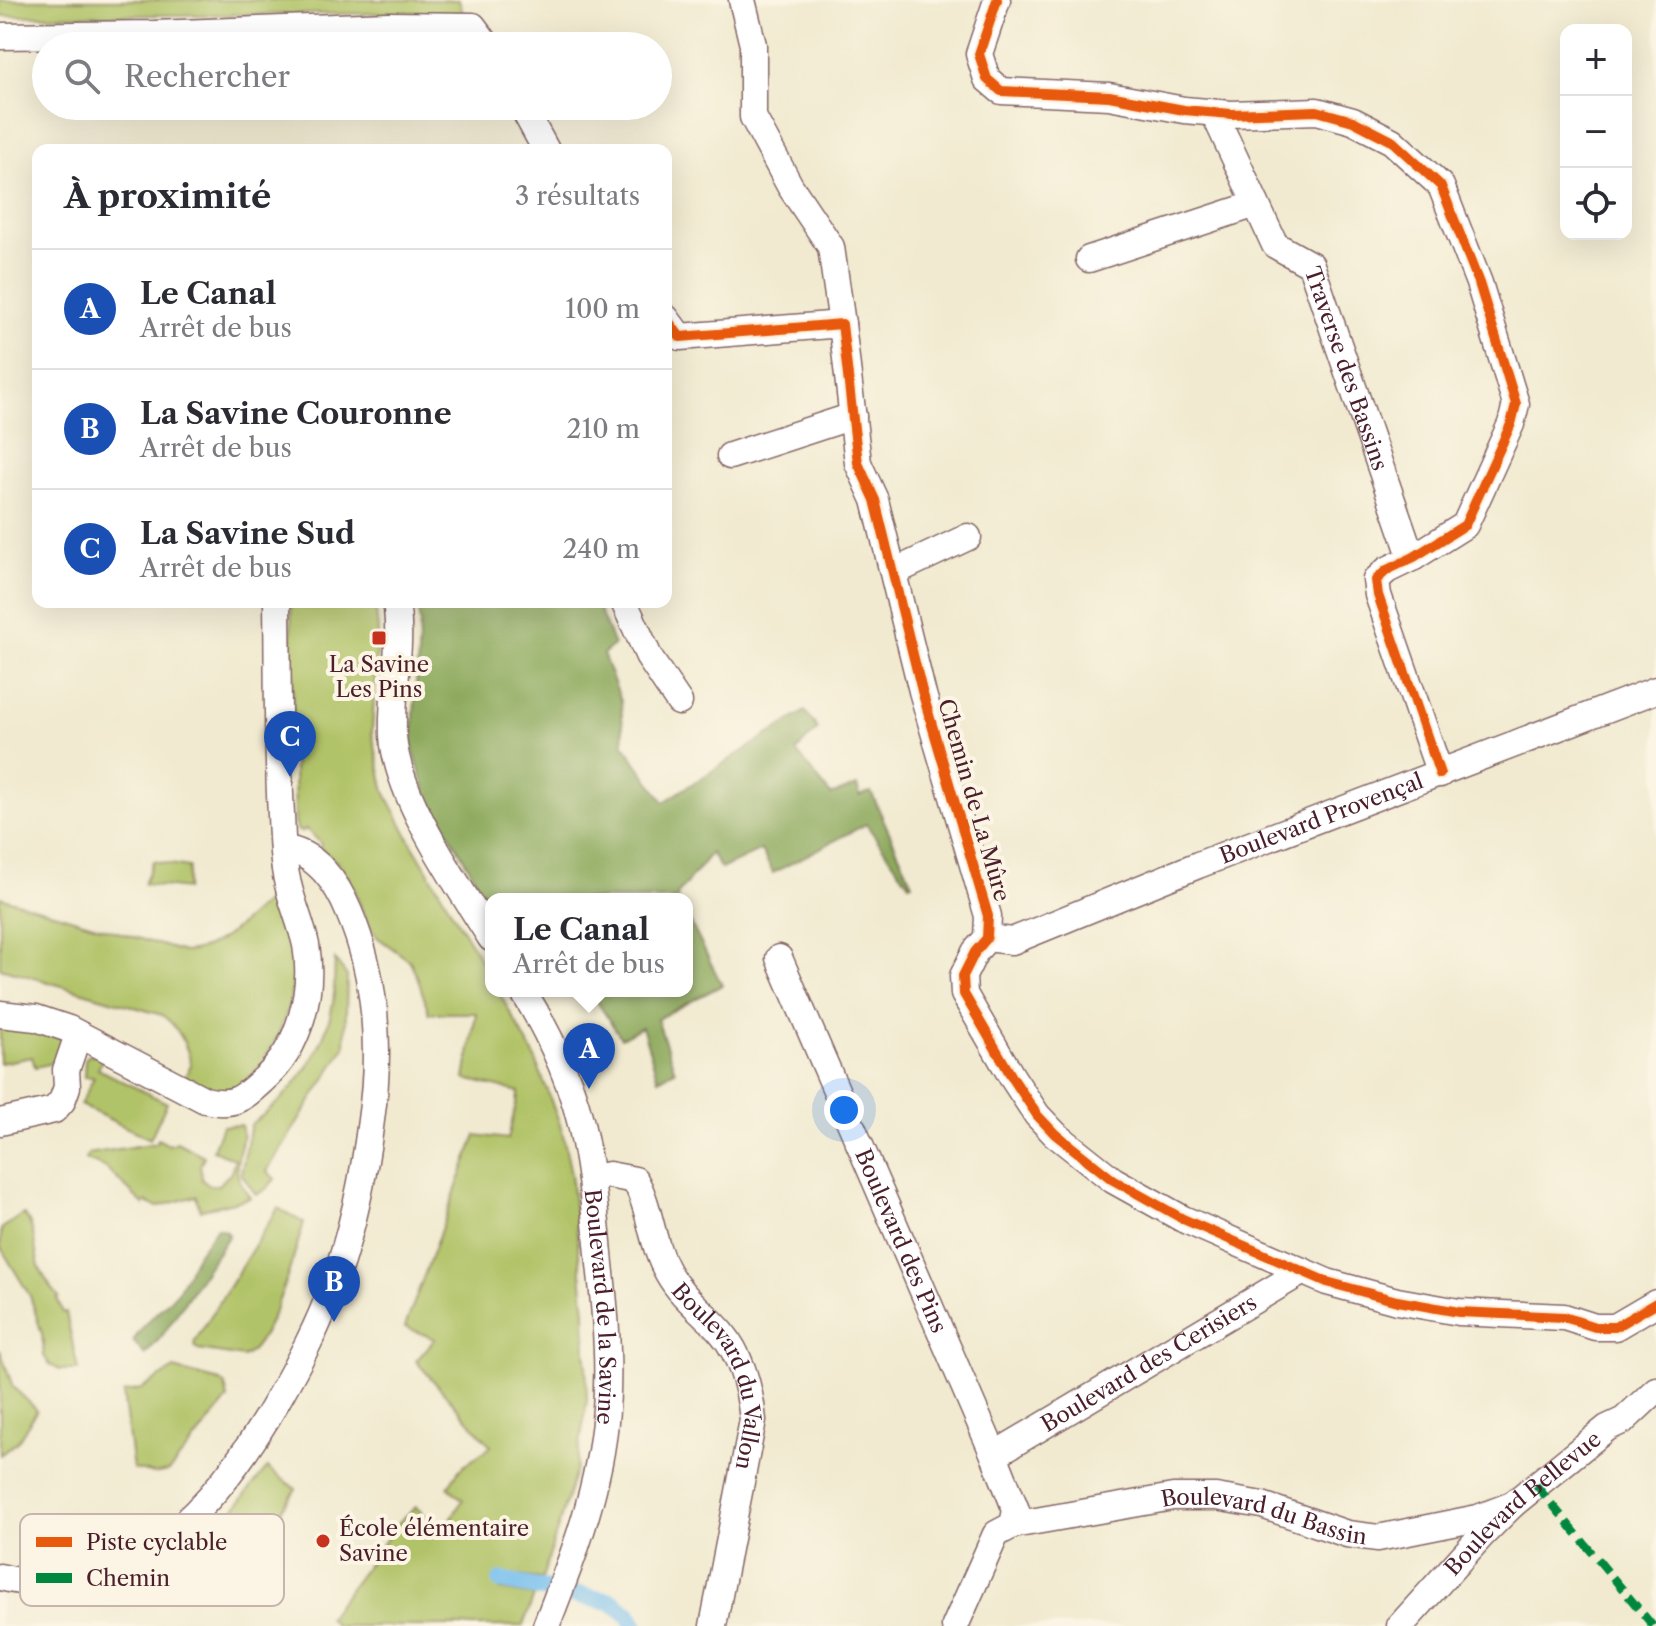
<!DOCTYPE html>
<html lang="fr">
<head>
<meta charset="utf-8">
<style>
  :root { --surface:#fff; --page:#f2f2f3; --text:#2b2b33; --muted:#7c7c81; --line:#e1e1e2; --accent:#c8321e }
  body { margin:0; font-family:"Libre Caslon Text",serif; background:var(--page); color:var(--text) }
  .controls { position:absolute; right:24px; top:24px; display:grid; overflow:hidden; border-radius:16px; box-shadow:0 8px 32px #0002 }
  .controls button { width:72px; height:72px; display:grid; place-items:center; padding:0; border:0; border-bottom:2px solid var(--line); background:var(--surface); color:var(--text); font:40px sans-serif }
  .you { position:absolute; left:844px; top:1110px; width:28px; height:28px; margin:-20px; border:6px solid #fff; border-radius:50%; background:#1a73e8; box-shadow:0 0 0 12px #1a73e833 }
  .badge { display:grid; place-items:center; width:52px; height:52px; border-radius:50%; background:var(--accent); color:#fff; font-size:26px; font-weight:700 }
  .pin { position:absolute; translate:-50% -66px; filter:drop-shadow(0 2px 4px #0008) }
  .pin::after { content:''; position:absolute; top:42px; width:28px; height:24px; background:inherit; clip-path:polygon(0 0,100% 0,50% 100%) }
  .popup { position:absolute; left:485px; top:893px; width:208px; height:104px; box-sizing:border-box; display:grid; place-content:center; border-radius:16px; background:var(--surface); filter:drop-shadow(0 2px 6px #0005); font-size:26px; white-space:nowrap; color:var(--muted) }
  .popup b { font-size:30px; color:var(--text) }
  .popup::after { content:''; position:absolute; left:50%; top:100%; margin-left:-16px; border:16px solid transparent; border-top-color:var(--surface) }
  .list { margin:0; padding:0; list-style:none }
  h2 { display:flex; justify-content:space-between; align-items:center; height:104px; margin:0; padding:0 32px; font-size:34px }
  h2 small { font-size:26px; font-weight:400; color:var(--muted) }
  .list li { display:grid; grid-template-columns:52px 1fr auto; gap:24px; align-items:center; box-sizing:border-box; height:120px; padding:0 32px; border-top:2px solid var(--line) }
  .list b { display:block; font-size:30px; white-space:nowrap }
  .list p { margin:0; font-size:26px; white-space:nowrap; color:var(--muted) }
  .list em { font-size:26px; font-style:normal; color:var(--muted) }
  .icon { flex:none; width:44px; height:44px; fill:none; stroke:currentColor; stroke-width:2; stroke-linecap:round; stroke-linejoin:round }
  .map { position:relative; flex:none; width:1656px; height:1626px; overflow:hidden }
  .search { position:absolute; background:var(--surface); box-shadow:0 8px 32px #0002; left:32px; top:32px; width:640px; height:88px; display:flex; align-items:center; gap:20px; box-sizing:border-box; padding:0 28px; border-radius:44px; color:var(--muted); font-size:30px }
  .panel { position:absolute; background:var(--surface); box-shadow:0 8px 32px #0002; left:32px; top:144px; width:640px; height:464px; border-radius:16px }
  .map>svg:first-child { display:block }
</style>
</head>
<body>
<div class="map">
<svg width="1656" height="1626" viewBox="0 0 1656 1626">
  <rect width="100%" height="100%" fill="#fcf5e5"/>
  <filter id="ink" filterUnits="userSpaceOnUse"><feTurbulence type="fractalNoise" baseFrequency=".0125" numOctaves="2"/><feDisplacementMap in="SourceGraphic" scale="16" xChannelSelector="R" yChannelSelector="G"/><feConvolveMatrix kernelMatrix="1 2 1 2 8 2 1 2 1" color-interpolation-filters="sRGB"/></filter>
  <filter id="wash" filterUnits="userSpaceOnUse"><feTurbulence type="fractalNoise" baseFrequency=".006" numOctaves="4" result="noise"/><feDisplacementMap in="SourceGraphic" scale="32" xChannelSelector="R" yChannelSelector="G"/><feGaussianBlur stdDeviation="1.8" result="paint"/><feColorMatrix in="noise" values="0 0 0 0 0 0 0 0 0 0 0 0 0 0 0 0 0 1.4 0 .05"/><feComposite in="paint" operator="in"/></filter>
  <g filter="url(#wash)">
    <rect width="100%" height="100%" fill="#f1ead0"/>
    <path fill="#b1c367" stroke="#7e7149" stroke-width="2" d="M 0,0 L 459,0 L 463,13 L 0,16 Z
      M 291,602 L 375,602 L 378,631 L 372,733 L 385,792 L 411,842 L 491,978 L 491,991 L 498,991 L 533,1053 L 562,1130 L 571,1174 L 585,1312 L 587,1401 L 576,1469 L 542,1579 L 503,1574 L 500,1590 L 534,1596 L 523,1626 L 336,1626 L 328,1618 L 400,1521 L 416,1507 L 442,1531 L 463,1500 L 448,1487 L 460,1469 L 491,1446 L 416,1361 L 435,1339 L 405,1327 L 476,1135 L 508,1139 L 519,1092 L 465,1079 L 476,1013 L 429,1013 L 417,976 L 410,961 L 377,937 L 367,923 L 352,883 L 341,866 L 321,849 L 320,842 L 306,829 L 302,832 L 298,831 L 295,823 Z
      M 153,861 L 189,867 L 186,889 L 144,884 Z
      M 0,897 L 184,952 C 220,950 244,920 269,899 C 280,904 285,917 288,929 C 290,937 293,945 294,953 C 300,994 272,1069 234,1089 C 229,1091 221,1092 215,1093 L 185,1076 L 191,1065 C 187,1045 179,1027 162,1015 L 0,968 Z
      M 335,960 L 347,976 L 345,1047 L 267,1171 L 275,1179 L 266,1189 L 256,1195 L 241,1173 L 251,1124 C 292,1096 324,1054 333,1003 C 335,989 334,974 335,960 Z
      M 0,1024 L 34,1030 L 61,1038 L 63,1041 C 56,1063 57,1063 35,1067 L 32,1057 L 0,1063 Z
      M 97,1054 L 103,1058 L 98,1069 L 167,1103 L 150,1139 L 80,1105 L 94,1077 L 84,1077 L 85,1059 L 89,1055 Z
      M 241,1125 C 246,1141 236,1153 237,1169 C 237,1180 245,1189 250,1198 L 200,1210 L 196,1196 L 157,1207 L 146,1202 L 144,1205 L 106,1168 L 85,1159 L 88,1154 L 156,1143 L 158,1139 L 169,1145 L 177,1142 L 204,1156 L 200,1166 L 202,1180 L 209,1185 L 218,1185 L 231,1173 L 235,1159 L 213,1150 L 222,1126 Z
      M 278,1208 L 304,1223 C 294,1253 271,1345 243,1357 L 198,1350 L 194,1346 L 195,1341 Z
      M 23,1214 C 36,1224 34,1253 40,1269 C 45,1280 52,1288 59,1297 L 57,1299 L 63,1313 L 66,1312 L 78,1370 L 60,1370 L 50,1365 L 44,1356 L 42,1334 L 30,1296 L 1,1248 L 1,1229 Z
      M 0,1350 L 13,1387 L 37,1410 L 18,1441 L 0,1455 Z
      M 174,1369 L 220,1381 L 225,1384 L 228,1399 L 169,1471 L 154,1474 L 133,1469 L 123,1393 L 141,1389 Z
      M 267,1468 L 296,1489 L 258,1544 L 246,1538 L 253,1561 L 240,1571 L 220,1527 Z"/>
    <path fill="#8ca95c" stroke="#6b6444" stroke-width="2" d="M 416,602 L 596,602 L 614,645 L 603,654 L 621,701 L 624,745 L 664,802 L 805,711 L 818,729 L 796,751 L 831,795 L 857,786 L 860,796 L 871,792 L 912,883 L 909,884 L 866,824 L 773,873 L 761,850 L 721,869 L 711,853 L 677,895 L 678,899 L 491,899 L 491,906 L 427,795 L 412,746 L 420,622 Z
      M 687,916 L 722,985 L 657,1019 L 675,1071 L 658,1079 L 642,1027 L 621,1038 L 590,991 L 687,991 Z
      M 217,1228 L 227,1231 L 229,1235 L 162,1336 L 145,1355 L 133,1341 L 147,1322 L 177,1293 L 198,1253 Z"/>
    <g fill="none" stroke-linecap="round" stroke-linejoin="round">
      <path stroke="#76bfef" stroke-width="18" d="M 501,1581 L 612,1602 L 628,1614 L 635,1626"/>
    </g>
  </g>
  <g filter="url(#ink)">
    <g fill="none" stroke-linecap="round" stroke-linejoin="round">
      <defs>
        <g id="minor">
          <path d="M 742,0 L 753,45 L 753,117 L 790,186 L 831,247 L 842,324"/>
          <path d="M 997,0 L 979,54 L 987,79 L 1001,91 L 1109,96 L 1184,110 L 1231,114 L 1317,111 L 1353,121 L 1392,141 L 1441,186 L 1479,283 L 1516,404 L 1511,424 L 1465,525 L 1414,557 L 1387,570 L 1376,580 L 1378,595 L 1440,774"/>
          <path d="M 0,36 L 154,34 L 388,25 L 473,26 L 488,46"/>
          <path d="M 522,106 L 546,150"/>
          <path id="s1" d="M 1214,113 L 1275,245 L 1311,265 L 1408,547 L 1414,557"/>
          <path d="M 1089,259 L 1256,204"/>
          <path d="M 666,318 L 680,337 L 842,324 L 858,463 L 875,500 L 922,691 L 988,916 L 987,938 L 975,952 L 963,976 L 964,994 L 1012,1077 L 1037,1115 L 1055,1134 L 1113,1180 L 1183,1219 L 1327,1282 L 1397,1301 L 1459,1312 L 1564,1317 L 1595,1327 L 1615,1327 L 1656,1303"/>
          <path d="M 730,456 L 853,416"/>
          <path d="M 894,572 L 968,537"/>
          <path d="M 396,602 C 403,646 391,692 393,736 C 397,798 458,885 491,938"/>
          <path d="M 624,602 L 650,659 L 679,702"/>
          <path id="s2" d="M 987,938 L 1012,941 L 1198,865 L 1656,690"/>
          <path id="s3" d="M 779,958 L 994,1455 L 1016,1510 L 1013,1525"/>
          <path id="s4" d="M 523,991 C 551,1036 576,1091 585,1143 C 593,1183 596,1223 600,1264 C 608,1335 613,1405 596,1476 C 585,1527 565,1577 546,1626"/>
          <path d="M 0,1014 L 36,1018 L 69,1029 L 205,1100 C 235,1107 243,1098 264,1079 C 300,1048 314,991 306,945 C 301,922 290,899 286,875 C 282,856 282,835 281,815 C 277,744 278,673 277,602"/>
          <path d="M 0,1122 L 54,1110 L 62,1101 L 67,1087 L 66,1070 L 78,1035"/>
          <path id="s5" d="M 591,1178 L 609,1175 L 635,1180 C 651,1208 651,1244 668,1273 C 682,1298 704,1312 722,1333 C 742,1357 750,1390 753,1420 L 713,1626"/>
          <path id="s6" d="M 994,1455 L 1303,1271"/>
          <path d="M 0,1577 C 131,1611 221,1499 278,1399 C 299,1362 319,1325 333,1285 C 352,1232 364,1176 371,1120 C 381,1051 377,977 349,912 C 338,885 316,851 283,849"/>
          <path id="s7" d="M 955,1626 L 996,1534 L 1013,1525 L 1173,1497 L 1216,1497 L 1262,1505 L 1347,1534 L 1378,1538 L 1478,1518 L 1512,1505"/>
          <path id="s8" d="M 1400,1626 L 1482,1535 L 1512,1505 L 1607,1428 L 1624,1420 L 1656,1390"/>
        </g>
      </defs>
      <use href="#minor" stroke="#846665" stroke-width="29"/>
      <use href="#minor" stroke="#fff" stroke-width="26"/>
      <path stroke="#00873e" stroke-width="8" stroke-dasharray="16 8" stroke-linecap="butt" d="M 1536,1485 L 1653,1626"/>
      <defs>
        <path id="cycleway" d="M 997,0 L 979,54 L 987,79 L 1001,91 L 1109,96 L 1184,110 L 1231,114 L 1317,111 L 1353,121 L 1392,141 L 1441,186 L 1479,283 L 1516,404 L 1511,424 L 1465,525 L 1414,557 L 1387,570 L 1376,580 L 1378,595 L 1440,774
          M 666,318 L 680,337 L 842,324 L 858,463 L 875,500 L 922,691 L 988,916 L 987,938 L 975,952 L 963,976 L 964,994 L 1012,1077 L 1037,1115 L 1055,1134 L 1113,1180 L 1183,1219 L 1327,1282 L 1397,1301 L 1459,1312 L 1564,1317 L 1595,1327 L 1615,1327 L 1656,1303"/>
      </defs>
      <use href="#cycleway" stroke="#fcf5e5" stroke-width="15"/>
      <use href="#cycleway" stroke="#e8590c" stroke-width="10"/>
    </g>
  </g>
  <g fill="#c8321e" stroke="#fcf5e5" stroke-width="3">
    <rect x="371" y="630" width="16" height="16" rx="4"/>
    <circle cx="323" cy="1541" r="8"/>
  </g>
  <g text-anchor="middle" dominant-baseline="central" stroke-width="8" stroke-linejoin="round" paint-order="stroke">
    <g font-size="22" fill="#4a1f2b" stroke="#fcf5e5">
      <text stroke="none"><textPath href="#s1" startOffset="296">Traverse des Bassins</textPath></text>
      <text transform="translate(974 800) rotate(74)">Chemin de La Mûre</text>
      <text stroke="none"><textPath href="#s2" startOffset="358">Boulevard Provençal</textPath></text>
      <text stroke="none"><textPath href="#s3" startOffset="308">Boulevard des Pins</textPath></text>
      <text stroke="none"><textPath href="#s4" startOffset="330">Boulevard de la Savine</textPath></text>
      <text stroke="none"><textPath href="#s6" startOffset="180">Boulevard des Cerisiers</textPath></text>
      <text stroke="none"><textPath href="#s5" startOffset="264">Boulevard du Vallon</textPath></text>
      <text stroke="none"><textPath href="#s8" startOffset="174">Boulevard Bellevue</textPath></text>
      <text stroke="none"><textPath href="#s7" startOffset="376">Boulevard du Bassin</textPath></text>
    </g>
    <g font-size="22" fill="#4a1f2b" stroke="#fcf5e5">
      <text x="379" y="664">La Savine<tspan x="379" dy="25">Les Pins</tspan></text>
      <text x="339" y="1528" text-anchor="start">École élémentaire<tspan x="339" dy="25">Savine</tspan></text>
    </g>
  </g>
  <rect x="20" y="1514" width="264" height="92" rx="12" fill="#fcf5e5" stroke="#c7b5ad" stroke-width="2"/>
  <rect x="36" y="1537" width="36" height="10" fill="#e8590c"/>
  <rect x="36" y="1573" width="36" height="10" fill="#00873e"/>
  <g font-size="22" fill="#4a1f2b">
    <text x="86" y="1550">Piste cyclable</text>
    <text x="86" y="1586">Chemin</text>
  </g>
</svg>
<div class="controls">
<button>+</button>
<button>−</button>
<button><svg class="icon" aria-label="locate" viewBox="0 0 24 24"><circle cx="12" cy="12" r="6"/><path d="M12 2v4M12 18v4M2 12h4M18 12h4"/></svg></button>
</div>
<div class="you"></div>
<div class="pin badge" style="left:589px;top:1089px;background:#1a4fb4">A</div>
<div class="popup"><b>Le Canal</b>Arrêt de bus</div>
<div class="pin badge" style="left:334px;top:1322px;background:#1a4fb4">B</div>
<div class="pin badge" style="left:290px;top:777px;background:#1a4fb4">C</div>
<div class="search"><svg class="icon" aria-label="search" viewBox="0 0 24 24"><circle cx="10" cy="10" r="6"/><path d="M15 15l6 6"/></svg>Rechercher</div>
<section class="panel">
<h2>À proximité<small>3 résultats</small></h2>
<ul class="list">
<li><span class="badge" style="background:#1a4fb4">A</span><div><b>Le Canal</b><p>Arrêt de bus</p></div><em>100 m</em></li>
<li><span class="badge" style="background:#1a4fb4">B</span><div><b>La Savine Couronne</b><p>Arrêt de bus</p></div><em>210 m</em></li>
<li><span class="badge" style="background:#1a4fb4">C</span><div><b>La Savine Sud</b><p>Arrêt de bus</p></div><em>240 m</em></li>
</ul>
</section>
</div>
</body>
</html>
